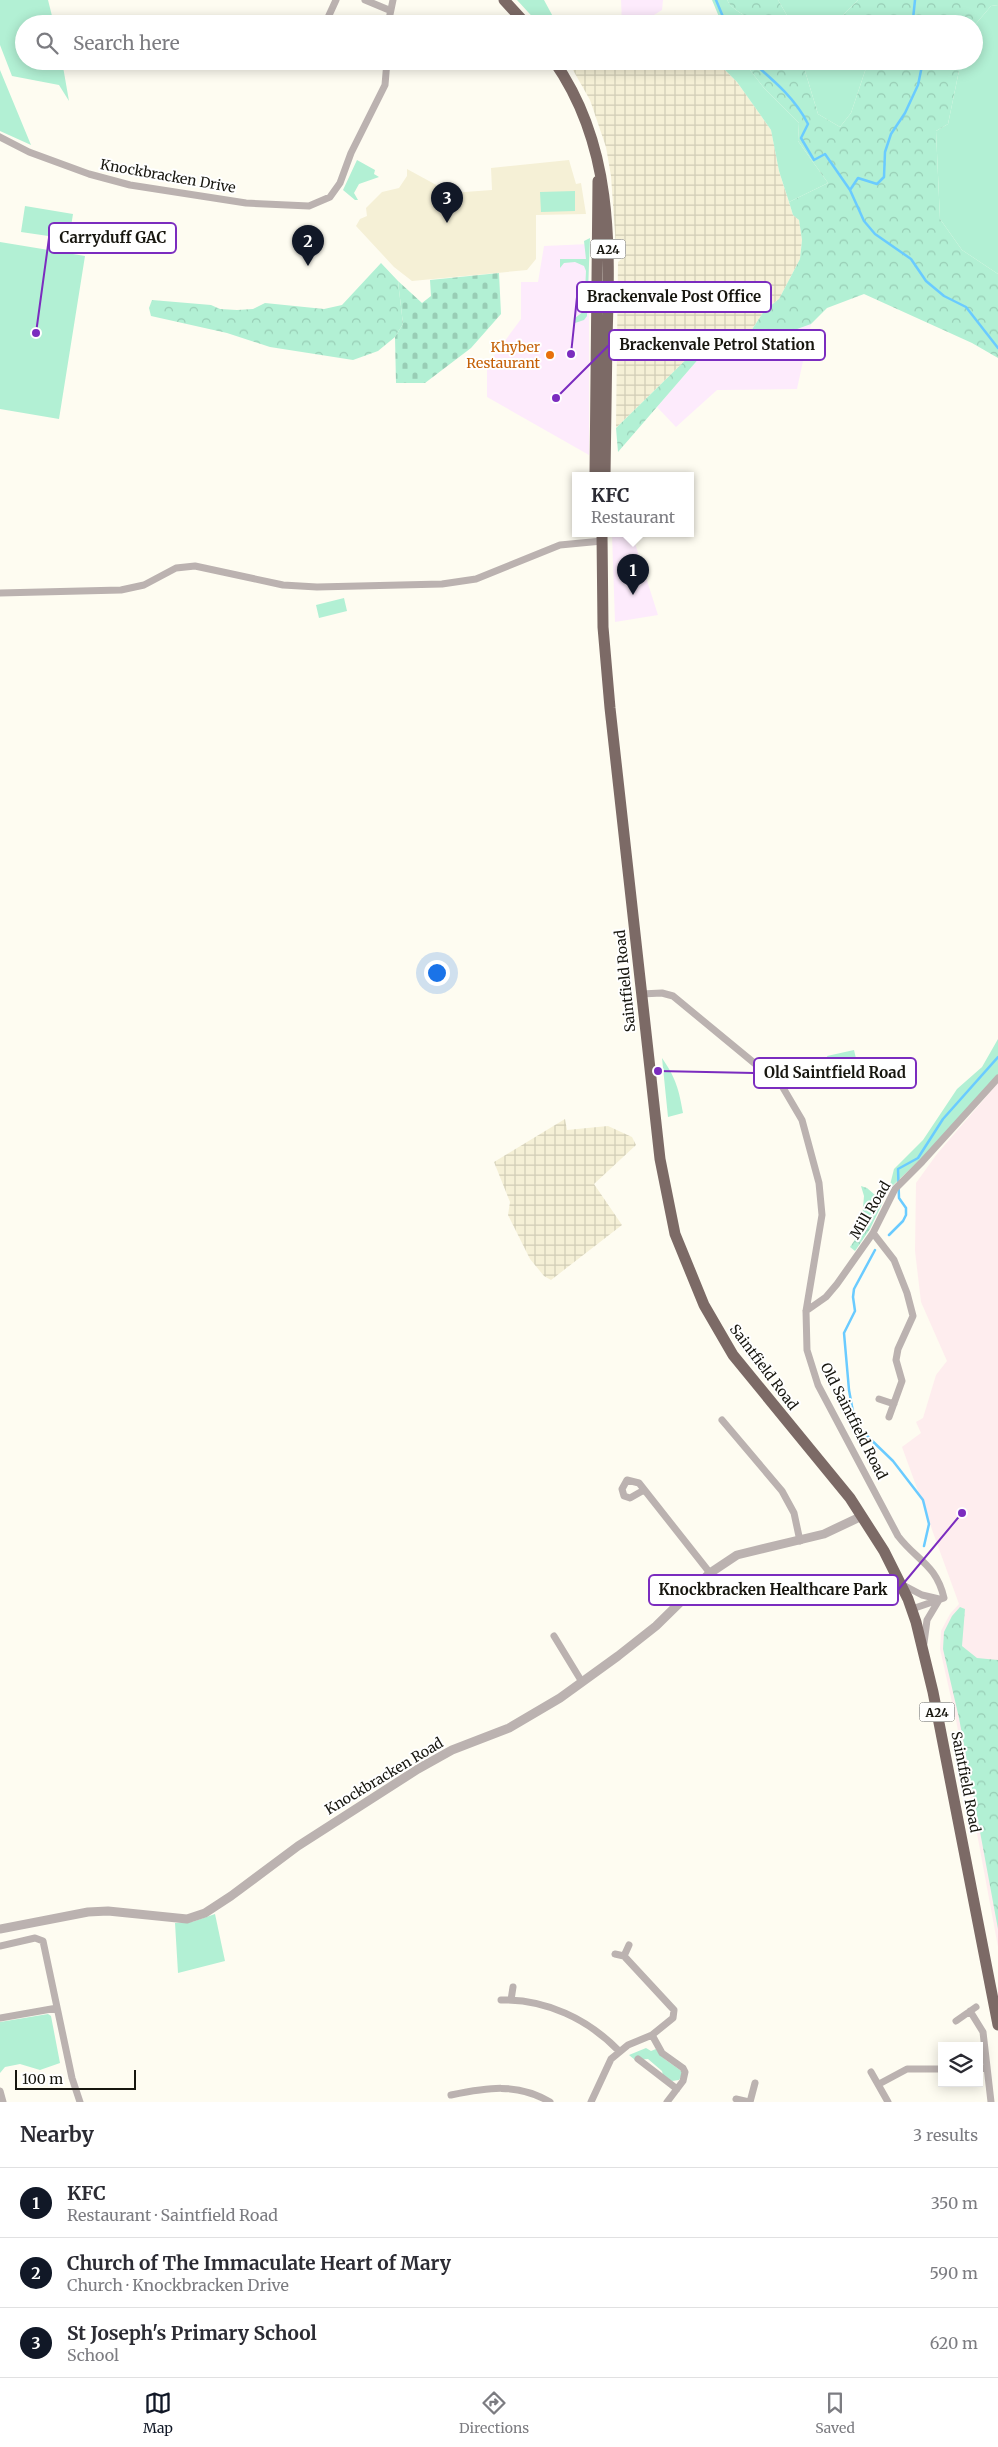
<!DOCTYPE html>
<html lang="en">
<head>
<meta charset="utf-8">
<style>
  :root { --surface:#fff; --page:#f2f2f3; --text:#2b2b33; --muted:#7c7c81; --line:#e1e1e2; --accent:#111827 }
  body { margin:0; font-family:Merriweather,serif; background:var(--page); color:var(--text) }
  .controls { position:absolute; right:15px; bottom:15px; display:grid; overflow:hidden; border-radius:0px; box-shadow:0 2px 12px #0003 }
  .controls button { width:45px; height:45px; display:grid; place-items:center; padding:0; border:0; border-bottom:1px solid var(--line); background:var(--surface); color:var(--text); font:25px sans-serif }
  .scale { position:absolute; left:15px; bottom:12px; width:121px; box-sizing:border-box; padding-left:5px; border:2px solid #17160f; border-top:0; font-size:14px; line-height:18px; white-space:nowrap; color:#17160f; -webkit-text-stroke:4px #fff; paint-order:stroke }
  .you { position:absolute; left:436px; top:972px; width:18px; height:18px; margin:-12px; border:4px solid #fff; border-radius:50%; background:#1a73e8; box-shadow:0 0 0 8px #1a73e833 }
  .badge { display:grid; place-items:center; width:32px; height:32px; border-radius:50%; background:var(--accent); color:#fff; font-size:16px; font-weight:700 }
  .pin { position:absolute; translate:-50% -41px; filter:drop-shadow(0 1px 2px #0008) }
  .pin::after { content:''; position:absolute; top:26px; width:18px; height:15px; background:inherit; clip-path:polygon(0 0,100% 0,50% 100%) }
  .popup { position:absolute; left:572px; top:472px; width:122px; height:65px; box-sizing:border-box; display:grid; place-content:center; border-radius:0px; background:var(--surface); filter:drop-shadow(0 1px 4px #0005); font-size:16px; white-space:nowrap; color:var(--muted) }
  .popup b { font-size:19px; color:var(--text) }
  .popup::after { content:''; position:absolute; left:50%; top:100%; margin-left:-10px; border:10px solid transparent; border-top-color:var(--surface) }
  .list { margin:0; padding:0; list-style:none }
  h2 { display:flex; justify-content:space-between; align-items:center; height:65px; margin:0; padding:0 20px; font-size:21px }
  h2 small { font-size:16px; font-weight:400; color:var(--muted) }
  .list li { display:grid; grid-template-columns:32px 1fr auto; gap:15px; align-items:center; box-sizing:border-box; height:70px; padding:0 20px; border-top:1px solid var(--line) }
  .list b { display:block; font-size:19px; white-space:nowrap }
  .list p { margin:0; font-size:16px; white-space:nowrap; color:var(--muted) }
  .list em { font-size:16px; font-style:normal; color:var(--muted) }
  .icon { flex:none; width:28px; height:28px; fill:none; stroke:currentColor; stroke-width:2; stroke-linecap:round; stroke-linejoin:round }
  .map { position:relative; flex:none; width:998px; height:2102px; overflow:hidden }
  .search { position:absolute; background:var(--surface); box-shadow:0 2px 12px #0003; left:15px; right:15px; top:15px; height:55px; display:flex; align-items:center; gap:12px; box-sizing:border-box; padding:0 18px; border-radius:28px; color:var(--muted); font-size:19px }
  .sheet { height:275px; background:var(--surface) }
  nav { display:flex; justify-content:space-around; align-items:center; box-sizing:border-box; height:70px; border-top:1px solid var(--line); background:var(--surface); font-size:14px; color:var(--muted) }
  nav a { display:grid; justify-items:center; gap:2px }
  nav .on { color:var(--accent) }
  .map>svg:first-child { display:block }
</style>
</head>
<body>
<div class="map">
<svg width="998" height="2102" viewBox="0 0 998 2102">
  <defs>
    <pattern id="industrial-grid" width="8" height="8" patternUnits="userSpaceOnUse" patternTransform="scale(1.25)"><rect width="8" height="8" fill="#f5f0d6"/><path d="M0 4h8M4 0v8" fill="none" stroke="#d1cdb6"/></pattern>
    <pattern id="forest-crowns" width="20" height="18" patternUnits="userSpaceOnUse" patternTransform="scale(1.25)"><rect width="20" height="18" fill="#b2f0d4"/><path d="M2 6a3 3 0 1 1 6 0M12 15a3 3 0 1 1 6 0" fill="none" stroke="#98cdb5"/></pattern>
    <pattern id="cemetery-stones" width="16" height="16" patternUnits="userSpaceOnUse" patternTransform="scale(1.25)"><rect width="16" height="16" fill="#b2f0d4"/><path d="M2 7V4a2 2 0 0 1 4 0v3zM10 15v-3a2 2 0 0 1 4 0v3z" fill="#98cdb5"/></pattern>
  </defs>
  <rect width="100%" height="100%" fill="#fefcf1"/>
  <path fill="#fdebfc" d="M 621,0 L 663,0 L 662,10 L 649,18 L 650,24 L 622,24 Z
    M 589,244 L 589,455 L 487,397 L 487,365 L 521,319 L 521,282 L 538,282 L 544,246 Z
    M 811,324 L 797,389 L 717,390 L 676,427 L 657,407 L 701,356 L 719,349 L 750,346 Z
    M 612,534 L 632,534 L 658,615 L 615,622 Z"/>
  <path fill="url(#industrial-grid)" d="M 572,61 L 716,61 L 737,82 L 771,130 L 779,171 L 793,215 L 799,220 L 802,240 L 800,259 L 779,299 L 764,311 L 751,331 L 722,339 L 701,351 L 700,346 L 616,428 L 618,262 L 626,255 L 620,246 L 616,247 L 611,176 L 606,147 L 590,100 L 569,63 Z
    M 565,1119 L 567,1130 L 608,1126 L 632,1137 L 636,1145 L 594,1184 L 622,1225 L 551,1280 L 544,1276 L 530,1259 L 508,1215 L 510,1202 L 494,1162 Z"/>
  <path fill="#f5f0d6" d="M 569,160 L 576,184 L 581,183 L 586,214 L 536,215 L 536,259 L 527,270 L 412,281 L 394,267 L 356,226 L 360,219 L 367,216 L 366,208 L 382,192 L 399,188 L 407,176 L 407,169 L 451,193 L 492,190 L 491,168 Z"/>
  <path fill="#feedee" d="M 998,1083 L 998,1947 L 956,1720 L 940,1649 L 941,1631 L 950,1614 L 959,1604 L 902,1447 L 921,1433 L 916,1422 L 923,1418 L 936,1375 L 947,1361 L 921,1302 L 915,1251 L 916,1183 L 937,1154 Z"/>
  <path fill="#b2f0d4" d="M 0,0 L 48,0 L 54,24 L 24,24 L 24,61 L 62,61 L 69,101 L 59,85 L 12,76 L 0,45 Z
    M 517,0 L 544,0 L 557,24 L 539,24 Z
    M 712,0 L 727,0 C 733,12 746,13 754,24 L 722,24 Z
    M 778,0 L 858,0 L 834,24 L 792,24 Z
    M 998,5 L 998,274 L 962,250 L 940,219 L 936,131 L 948,124 L 961,61 L 974,61 L 974,26 L 991,6 Z
    M 716,61 L 743,61 L 764,88 L 799,123 L 798,141 L 828,183 L 789,202 L 779,171 L 771,130 L 737,82 Z
    M 802,61 L 872,61 L 867,65 L 851,113 L 840,127 L 818,114 Z
    M 0,70 L 31,145 L 0,131 Z
    M 357,160 L 375,170 L 374,174 L 379,177 L 359,184 L 354,193 L 358,200 L 355,200 L 343,190 Z
    M 575,191 L 575,211 L 541,212 L 540,192 Z
    M 25,206 L 73,214 L 69,239 L 21,232 Z
    M 590,238 L 587,316 L 584,320 L 575,323 L 575,318 L 584,311 L 586,271 L 584,266 L 575,262 L 564,263 L 560,268 L 560,259 L 586,259 L 584,241 Z
    M 0,242 L 85,256 L 59,419 L 0,409 Z
    M 344,598 L 347,611 L 319,618 L 316,605 Z
    M 998,1039 L 998,1075 L 925,1155 L 889,1189 L 894,1169 L 923,1140 L 957,1089 L 982,1067 Z
    M 854,1050 L 859,1071 L 848,1080 L 834,1083 L 827,1056 Z
    M 662,1058 C 676,1078 679,1090 683,1113 L 668,1117 Z
    M 215,1914 L 225,1961 L 178,1973 L 175,1923 L 192,1922 Z
    M 48,2014 L 51,2016 L 60,2063 L 40,2070 L 20,2064 L 5,2067 L 0,2073 L 0,2022 Z
    M 646,2048 L 651,2051 L 656,2049 C 663,2061 673,2063 683,2073 L 679,2080 L 672,2081 L 663,2075 L 662,2071 L 648,2059 L 635,2060 L 629,2055 Z"/>
  <path fill="url(#forest-crowns)" d="M 727,0 L 778,0 L 792,24 L 754,24 C 746,13 733,12 727,0 Z
    M 858,0 L 998,0 L 998,5 L 991,6 L 974,26 L 974,24 L 834,24 Z
    M 743,61 L 802,61 L 818,114 L 840,127 L 851,113 L 867,65 L 872,61 L 961,61 L 948,124 L 936,131 L 940,219 L 962,250 L 998,274 L 998,358 L 972,343 L 864,294 L 827,308 L 811,324 L 750,346 L 719,349 L 701,356 L 618,452 L 616,428 L 700,346 L 702,351 L 722,339 L 751,331 L 764,311 L 779,299 L 800,259 L 802,240 L 799,220 L 793,215 L 789,202 L 828,183 L 798,141 L 799,123 L 764,88 Z
    M 381,263 L 398,281 L 403,324 L 395,337 L 378,351 L 353,360 L 270,347 L 227,333 L 151,316 L 149,308 L 152,300 L 211,305 L 220,309 L 237,310 L 253,309 L 265,303 L 324,309 L 342,305 Z
    M 861,1186 L 867,1188 L 883,1202 L 870,1229 L 855,1251 L 850,1247 L 861,1231 L 864,1196 Z
    M 960,1607 L 965,1609 L 962,1646 L 977,1658 L 998,1660 L 998,1929 L 959,1718 L 943,1649 L 944,1632 L 952,1616 Z"/>
  <path fill="url(#cemetery-stones)" d="M 499,273 L 501,314 L 471,348 L 425,383 L 396,383 L 395,337 L 403,324 L 398,281 L 422,303 L 431,296 L 430,280 Z"/>
  <g fill="none" stroke-linecap="round" stroke-linejoin="round">
    <path stroke="#6acbff" stroke-width="2.5" d="M 716,0 L 726,24
      M 915,0 L 913,19 L 916,24
      M 751,61 C 773,80 795,98 808,124 L 801,138 L 814,160 L 825,154 L 850,190 L 864,221 L 875,234 L 911,259 L 926,281 L 944,296 L 966,307 L 998,348
      M 850,190 L 858,178 L 877,184 L 884,177 L 885,152 L 891,134 L 905,113 L 918,85 L 923,61
      M 889,1235 L 903,1221 L 906,1215 L 906,1208 L 899,1198 L 898,1169 L 918,1158 L 943,1119 L 998,1057
      M 875,1250 L 854,1289 L 853,1297 L 855,1311 L 844,1333 L 849,1390 L 853,1412 L 860,1429 L 893,1461 L 923,1500 L 929,1524 L 924,1546"/>
    <path stroke="#bbb2b0" stroke-width="7" d="M 365,0 L 389,10
      M 325,24 L 336,0
      M 388,24 L 393,0
      M 0,137 L 29,152 L 89,174 L 130,185 L 246,203 L 309,206 L 330,197 L 340,183 L 351,153 L 385,85 L 387,61
      M 0,593 L 121,590 L 144,585 L 176,568 L 195,566 L 283,585 L 317,587 L 442,584 L 476,579 L 560,545 L 602,541
      M 641,994 L 662,993 L 673,996 L 782,1086 L 802,1120 L 819,1183 L 822,1215 L 806,1311 L 807,1350 L 818,1385 L 898,1536 C 917,1561 936,1564 944,1598 L 912,1609
      M 873,1233 L 894,1260 L 907,1293 L 913,1316 L 898,1349 L 896,1360 L 902,1381 L 889,1417
      M 806,1311 L 826,1297 L 837,1284 L 873,1233 L 895,1189 L 922,1162 L 998,1078
      M 879,1399 L 894,1404
      M 722,1420 L 782,1491 L 794,1513 L 800,1541
      M 644,1490 L 630,1498 L 624,1496 L 622,1489 L 627,1480 L 639,1483 L 710,1573
      M 901,1584 L 922,1595 L 939,1599
      M 554,1636 L 582,1682
      M 924,1643 L 927,1620 L 939,1600
      M 0,1946 L 35,1938 L 43,1941 L 72,2078 L 80,2102
      M 615,1954 L 624,1956 L 674,2010 L 673,2018 L 652,2035
      M 624,1956 L 629,1945
      M 501,2000 C 546,1999 588,2019 619,2051
      M 511,2000 L 513,1987
      M 970,2011 L 983,2032 L 991,2102
      M 0,2018 L 57,2008
      M 956,2021 L 976,2007
      M 638,2059 L 677,2089
      M 979,2069 L 987,2068
      M 871,2072 L 888,2102
      M 879,2084 L 907,2069 L 942,2069
      M 0,2091 L 3,2102
      M 451,2095 C 486,2088 517,2082 550,2102
      M 736,2099 L 749,2102
      M 591,2102 L 611,2059 L 628,2045 L 652,2035 L 662,2053 L 683,2068 L 685,2072 L 683,2081 L 667,2102
      M 750,2102 L 755,2083"/>
    <path stroke="#bbb2b0" stroke-width="9" d="M 0,1929 L 88,1912 L 108,1911 L 187,1919 L 205,1913 L 231,1896 L 298,1846 L 418,1769 L 452,1750 L 509,1728 L 560,1698 L 618,1656 L 656,1626 L 710,1573 L 737,1555 L 824,1534 L 862,1516"/>
    <path stroke="#7c6a66" stroke-width="11" d="M 504,0 L 526,24
      M 554,61 C 613,145 610,242 607,339 C 606,385 606,431 605,476
      M 595,476 L 598,181
      M 602,534 L 603,627 L 610,708 L 660,1159 L 675,1234 L 704,1305 L 733,1355 L 850,1498 L 884,1551 L 908,1599 L 916,1622 L 933,1692 L 998,2025"/>
  </g>
  <circle fill="#e8710a" stroke="#fff" stroke-width="2" cx="550" cy="355" r="5"/>
  <g text-anchor="middle" dominant-baseline="central" stroke-width="4" stroke-linejoin="round" paint-order="stroke">
    <g fill="#fff" stroke="#5d5c57" stroke-width="1">
      <rect x="590.5" y="239.5" width="35" height="19" rx="4"/>
      <rect x="919.5" y="1702.5" width="35" height="19" rx="4"/>
    </g>
    <g font-size="12" font-weight="bold" fill="#17160f">
      <text x="608" y="249">A24</text>
      <text x="937" y="1712">A24</text>
    </g>
    <g font-size="14" fill="#17160f" stroke="#fff">
      <text transform="translate(168 176) rotate(10)">Knockbracken Drive</text>
      <text transform="translate(625 981) rotate(-96)">Saintfield Road</text>
      <text transform="translate(870 1210) rotate(-59)">Mill Road</text>
      <text transform="translate(764 1367) rotate(53)">Saintfield Road</text>
      <text transform="translate(854 1421) rotate(63)">Old Saintfield Road</text>
      <text transform="translate(384 1776) rotate(-31)">Knockbracken Road</text>
      <text transform="translate(966 1782) rotate(79)">Saintfield Road</text>
    </g>
    <g font-size="14" fill="#c56008" stroke="#fff" text-anchor="end">
      <text x="540" y="347">Khyber<tspan x="540" dy="16">Restaurant</tspan></text>
    </g>
  </g>
  <path fill="none" stroke="#7b2cbf" stroke-width="2" d="M36 333L49 238M571 354L577 297M556 398L609 345M658 1071L754 1073M962 1513L898 1590"/>
  <g fill="#7b2cbf" stroke="#fff" stroke-width="2">
    <circle cx="36" cy="333" r="5"/>
    <circle cx="571" cy="354" r="5"/>
    <circle cx="556" cy="398" r="5"/>
    <circle cx="658" cy="1071" r="5"/>
    <circle cx="962" cy="1513" r="5"/>
  </g>
  <g fill="#fff" stroke="#7b2cbf" stroke-width="2">
    <rect x="49" y="223" width="127" height="30" rx="5"/>
    <rect x="577" y="282" width="194" height="30" rx="5"/>
    <rect x="609" y="330" width="216" height="30" rx="5"/>
    <rect x="754" y="1058" width="162" height="30" rx="5"/>
    <rect x="649" y="1575" width="249" height="30" rx="5"/>
  </g>
  <g font-size="15" text-anchor="middle" font-weight="bold" fill="#17160f">
    <text x="113" y="243">Carryduff GAC</text>
    <text x="674" y="302">Brackenvale Post Office</text>
    <text x="717" y="350">Brackenvale Petrol Station</text>
    <text x="835" y="1078">Old Saintfield Road</text>
    <text x="773" y="1595">Knockbracken Healthcare Park</text>
  </g>
</svg>
<div class="controls">
<button><svg class="icon" aria-label="layers" viewBox="0 0 24 24"><path d="M12 4l9 5-9 5-9-5zM3 14l9 5 9-5"/></svg></button>
</div>
<div class="scale">100 m</div>
<div class="you"></div>
<div class="pin badge" style="left:633px;top:595px">1</div>
<div class="popup"><b>KFC</b>Restaurant</div>
<div class="pin badge" style="left:308px;top:266px">2</div>
<div class="pin badge" style="left:447px;top:223px">3</div>
<div class="search"><svg class="icon" aria-label="search" viewBox="0 0 24 24"><circle cx="10" cy="10" r="6"/><path d="M15 15l6 6"/></svg>Search here</div>
</div>
<section class="sheet">
<h2>Nearby<small>3 results</small></h2>
<ul class="list">
<li><span class="badge">1</span><div><b>KFC</b><p>Restaurant · Saintfield Road</p></div><em>350 m</em></li>
<li><span class="badge">2</span><div><b>Church of The Immaculate Heart of Mary</b><p>Church · Knockbracken Drive</p></div><em>590 m</em></li>
<li><span class="badge">3</span><div><b>St Joseph's Primary School</b><p>School</p></div><em>620 m</em></li>
</ul>
</section>
<nav>
<a class="on"><svg class="icon" aria-label="map" viewBox="0 0 24 24"><path d="M3 6l6-2 6 2 6-2v14l-6 2-6-2-6 2zM9 4v14M15 6v14"/></svg>Map</a>
<a><svg class="icon" aria-label="directions" viewBox="0 0 24 24"><path d="M12 3l9 9-9 9-9-9zM9 14v-3h6M13 9l2 2-2 2"/></svg>Directions</a>
<a><svg class="icon" aria-label="saved" viewBox="0 0 24 24"><path d="M7 4h10v16l-5-4-5 4z"/></svg>Saved</a>
</nav>
</body>
</html>
